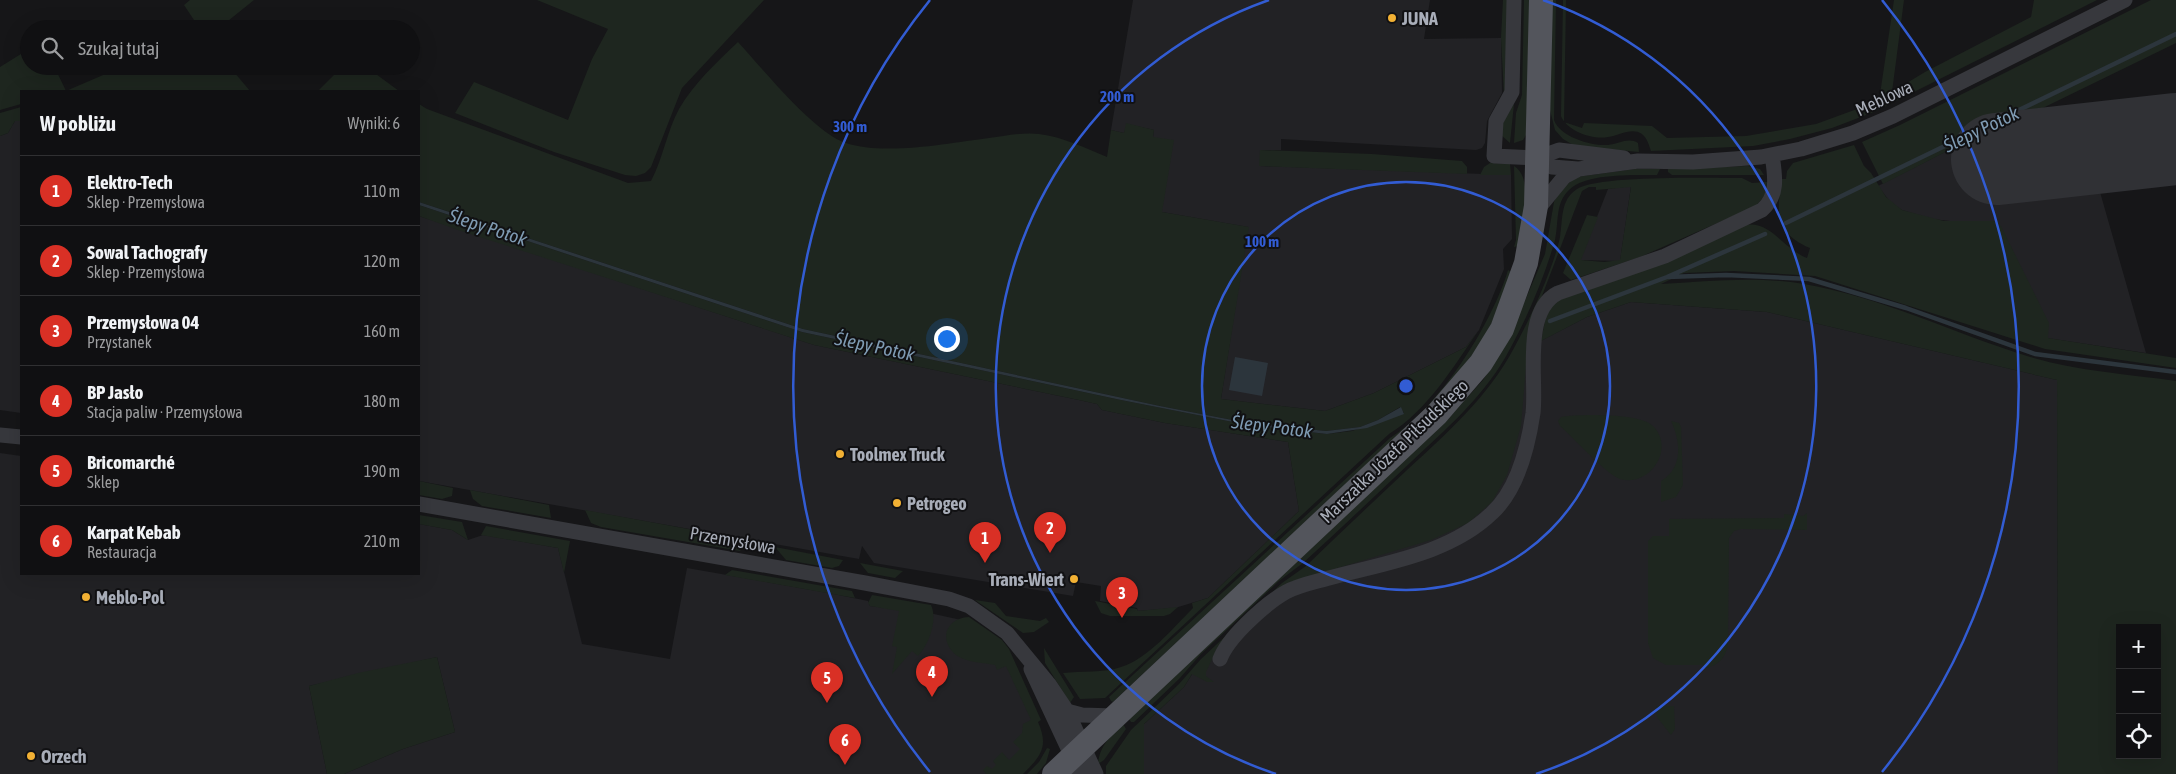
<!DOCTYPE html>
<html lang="pl">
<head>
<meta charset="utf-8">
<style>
  :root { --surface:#101012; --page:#1e1e20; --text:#f1f3f6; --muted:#9c9d9f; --line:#303032; --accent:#d93025 }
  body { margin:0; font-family:"Asap Condensed",sans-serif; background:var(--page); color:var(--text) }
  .controls { position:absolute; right:15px; bottom:15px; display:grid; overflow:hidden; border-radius:0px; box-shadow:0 5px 20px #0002 }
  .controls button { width:45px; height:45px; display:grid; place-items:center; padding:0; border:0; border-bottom:1px solid var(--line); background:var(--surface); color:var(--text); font:25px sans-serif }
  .you { position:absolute; left:946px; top:338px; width:18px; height:18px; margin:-12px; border:4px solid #fff; border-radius:50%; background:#1a73e8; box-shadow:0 0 0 8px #1a73e833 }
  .badge { display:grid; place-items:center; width:32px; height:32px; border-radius:50%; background:var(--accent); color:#fff; font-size:16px; font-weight:700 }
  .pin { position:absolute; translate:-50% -41px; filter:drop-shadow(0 1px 2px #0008) }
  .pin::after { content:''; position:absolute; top:26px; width:18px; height:15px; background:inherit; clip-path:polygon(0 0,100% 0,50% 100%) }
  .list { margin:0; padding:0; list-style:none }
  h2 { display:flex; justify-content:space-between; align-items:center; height:65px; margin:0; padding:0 20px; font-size:21px }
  h2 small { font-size:16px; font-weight:400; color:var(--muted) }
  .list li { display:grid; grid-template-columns:32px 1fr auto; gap:15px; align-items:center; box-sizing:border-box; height:70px; padding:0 20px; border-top:1px solid var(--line) }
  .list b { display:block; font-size:19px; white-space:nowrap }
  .list p { margin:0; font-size:16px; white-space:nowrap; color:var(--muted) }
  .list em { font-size:16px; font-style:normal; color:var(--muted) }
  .icon { flex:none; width:28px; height:28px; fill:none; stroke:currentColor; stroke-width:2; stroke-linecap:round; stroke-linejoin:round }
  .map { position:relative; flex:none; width:2176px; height:774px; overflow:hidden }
  .search { position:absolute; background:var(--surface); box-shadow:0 5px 20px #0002; left:20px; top:20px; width:400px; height:55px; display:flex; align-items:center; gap:12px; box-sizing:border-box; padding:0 18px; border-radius:28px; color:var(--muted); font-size:19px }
  .panel { position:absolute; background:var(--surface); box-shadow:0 5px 20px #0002; left:20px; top:90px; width:400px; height:485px; border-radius:0px }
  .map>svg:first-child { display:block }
</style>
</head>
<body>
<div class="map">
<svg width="2176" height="774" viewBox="0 0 2176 774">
  <rect width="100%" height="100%" fill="#161618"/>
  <path fill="#222225" d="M 1133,0 L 1430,0 L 1424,39 L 1501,38 L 1502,93 L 1487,121 L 1485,143 L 1482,148 L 1476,150 L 1281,139 L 1281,150 L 1260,150 L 1260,166 L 1511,175 L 1512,239 L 1503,249 L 1504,269 L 1479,330 L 1466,347 L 1374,393 L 1325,411 L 1221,399 L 1248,227 L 1162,212 L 1153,137 L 1154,130 L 1127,124 L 1124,133 L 1111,130 Z
    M 2176,105 L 2176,169 L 2096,178 L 2146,353 L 2047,338 L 1959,222 L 1932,219 L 1902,210 L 1891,203 L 1878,186 L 1998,125 Z
    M 20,120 L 21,121 L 21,413 L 0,410 L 0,136 L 8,133 L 15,121 Z
    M 1631,186 L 1620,261 L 1580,260 L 1608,189 Z
    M 419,216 L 814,345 L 1079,400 L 1097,404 L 1102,410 L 1165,423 L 1288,442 L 1299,511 L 1208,598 L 1175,608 L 1138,611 L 1137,608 L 1100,601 L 1101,586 L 1076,582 L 1073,596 L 874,563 L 862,546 L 859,559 L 419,481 Z
    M 1631,302 L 1767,312 L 2057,380 L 2058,774 L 1144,774 L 1144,724 L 1184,687 L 1201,660 L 1326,555 L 1442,446 L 1525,349 L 1587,317 Z
    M 0,453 L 21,456 L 21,574 L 419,574 L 419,524 L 452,530 L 468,540 L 483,535 L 558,548 L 582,644 L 670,659 L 687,568 L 834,594 L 868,601 L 870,606 L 934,614 L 975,623 L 1009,657 L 1039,740 L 1018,774 L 344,774 L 403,749 L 455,732 L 437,657 L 309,686 L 327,774 L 0,774 Z"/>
  <path fill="#1e261f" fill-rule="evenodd" d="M 190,0 L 254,0 L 218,29 L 200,29 L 184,5 Z
    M 537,0 L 764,0 L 682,88 L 651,167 L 645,173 L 636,176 L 625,175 L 554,152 L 455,113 L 474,82 L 568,120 L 592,59 L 608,29 Z
    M 1503,0 L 1508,0 L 1506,88 L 1504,95 L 1501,38 Z
    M 1524,0 L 1531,0 L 1526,135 L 1523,140 L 1514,143 L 1516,113 L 1522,95 Z
    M 1552,0 L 1556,0 L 1554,120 C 1560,137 1591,146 1608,145 C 1619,144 1628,137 1638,143 L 1639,152 L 1575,146 L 1563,139 L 1555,130 L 1550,110 Z
    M 1563,0 L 1566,0 L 1564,122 L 1582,128 L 1584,123 L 1652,126 L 1667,138 L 1746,136 L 1816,124 L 1879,101 L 1894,0 L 1904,0 L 1892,92 L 1925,72 L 2031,17 L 2034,0 L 2097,0 L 1874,112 L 1832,128 L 1790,139 L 1753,146 L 1651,151 C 1649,145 1647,138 1642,134 C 1631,127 1619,136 1608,137 C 1592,140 1567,131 1561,116 Z
    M 2151,0 L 2176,0 L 2176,43 L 2012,123 L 1998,125 L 1883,184 L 1862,142 L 1900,125 Z
    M 738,42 C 762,68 814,133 846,143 C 884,156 950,143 989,138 C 1005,136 1023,132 1039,134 C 1063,137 1085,148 1107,157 L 1111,130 L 1124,133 L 1126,123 L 1154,130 L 1153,137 L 1174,140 L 1162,212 L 1249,227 L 1221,399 L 1325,411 L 1374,393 L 1466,347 L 1479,330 C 1453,367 1428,410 1389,434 L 1105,698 L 1080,699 L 1063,673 C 1081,671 1104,673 1121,667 C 1148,659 1174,627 1193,608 L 1192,603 L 1208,598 L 1299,511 L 1288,442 L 1165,423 L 1102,410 L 1097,404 L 1079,400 L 814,345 L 458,230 L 419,216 L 419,205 L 802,332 L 1121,400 L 1248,425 L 1327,434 L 1352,431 L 1404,413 L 1400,407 L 1378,420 L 1360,427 L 1326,431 L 1248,423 L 1160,406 L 803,329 L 419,202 L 419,104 L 427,109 L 628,183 L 651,181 C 663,158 667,131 679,109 C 694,83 717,62 738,42 Z
    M 29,49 L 29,66 L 54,66 L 66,91 L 124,66 L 229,66 L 250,91 L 21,91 L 21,104 L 0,110 L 0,67 Z
    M 343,66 L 365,66 L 399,91 L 318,91 Z
    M 1514,104 L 1510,143 L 1501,135 L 1503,121 Z
    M 21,107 L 21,121 L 15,121 L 8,133 L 0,136 L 0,113 Z
    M 1854,145 L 1864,166 L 1871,173 L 1886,197 L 1902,210 L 1944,221 L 1994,221 L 2001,226 L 2049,323 L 2048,338 L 2176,358 L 2176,368 L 2045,349 L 1815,276 L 1734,271 L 1684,273 L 1661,284 C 1708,281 1757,276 1804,284 C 1881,297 1953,333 2027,356 C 2075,371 2127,374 2176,381 L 2176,774 L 2058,774 L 2057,380 L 1767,312 L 1631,302 L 1587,317 L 1541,341 L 1546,316 L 1554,302 L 1746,225 C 1771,221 1783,249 1807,258 L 1810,248 C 1775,233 1776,213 1782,179 L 1786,179 L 1787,171 L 1793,163 ZM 2120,628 L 2157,628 L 2157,755 L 2120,755 Z
    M 1260,150 L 1372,154 L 1462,161 L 1467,167 L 1467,174 L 1259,166 Z
    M 1490,163 L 1510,164 L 1511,175 L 1480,175 L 1484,167 Z
    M 1514,166 C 1535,179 1522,224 1518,246 L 1514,247 L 1516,240 Z
    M 1748,166 L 1760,169 L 1764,175 L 1672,175 L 1668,172 L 1668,169 Z
    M 1635,169 L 1660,169 L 1657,175 C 1634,175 1585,173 1569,190 C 1555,203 1559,222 1555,240 C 1544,279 1525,323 1505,358 C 1481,399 1445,430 1411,462 C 1375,496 1339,530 1303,563 L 1279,581 L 1201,654 L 1179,679 L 1134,722 L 1131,722 L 1129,719 L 1449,418 L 1483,380 L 1507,342 L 1545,254 L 1554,202 L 1559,191 L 1576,177 Z
    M 1742,178 L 1752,183 L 1767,182 L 1765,195 L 1756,206 L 1640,257 L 1571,280 L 1563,273 L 1587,215 L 1598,217 L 1581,260 L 1604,262 L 1620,260 L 1631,187 L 1596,190 L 1596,187 L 1589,187 L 1582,191 L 1529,330 L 1521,426 L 1507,475 L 1492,502 L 1468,523 L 1431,540 L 1291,582 L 1215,653 L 1206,672 L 1206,676 L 1214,682 L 1207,682 L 1192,674 L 1184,687 L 1144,724 L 1144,774 L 1106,774 L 1106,766 L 1131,730 L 1179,684 L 1201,659 L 1282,583 L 1306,566 C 1339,534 1373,502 1407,470 C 1447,433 1488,397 1514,348 C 1529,321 1554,267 1560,237 C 1563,219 1560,200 1577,189 C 1599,175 1710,178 1742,178 Z
    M 1508,270 L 1511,272 L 1491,325 L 1473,354 L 1445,391 L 1113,702 L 1111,701 L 1109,697 L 1390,438 C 1439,408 1492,324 1508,270 Z
    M 1561,417 C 1579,414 1640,413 1653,426 C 1676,449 1649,488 1620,479 C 1606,474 1573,437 1560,426 L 1558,421 Z
    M 1671,421 L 1679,423 L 1681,427 L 1683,485 L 1676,497 L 1661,502 L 1661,481 C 1683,468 1681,442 1671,421 Z
    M 419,481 L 453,488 L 452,496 L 442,499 L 419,495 Z
    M 470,490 L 549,505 L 551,518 L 482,506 L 473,499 Z
    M 585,510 L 748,540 L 740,551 L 601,527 L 591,523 Z
    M 1807,513 L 1807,530 L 1741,529 L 1734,531 L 1729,538 L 1728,641 C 1727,656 1720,666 1704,668 L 1703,665 L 1666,665 L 1653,658 L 1648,643 L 1648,541 L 1653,536 L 1669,536 L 1669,519 L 1784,518 L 1784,514 L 1803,516 Z
    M 419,515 L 462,522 L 468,540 L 452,530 L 419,524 Z
    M 486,526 L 570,541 L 564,573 L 558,548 L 481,535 Z
    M 775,547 L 843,560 L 839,566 L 832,568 L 786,560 Z
    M 860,563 L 903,571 L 895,578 L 868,573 Z
    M 732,570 L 852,591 L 855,598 L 725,575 Z
    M 872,595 L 931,605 C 938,619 929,645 918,656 L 912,651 L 892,674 L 897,647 L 892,646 L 899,611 L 870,606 L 868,603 Z
    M 975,600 L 995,603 L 1006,616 L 1040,621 L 1046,618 L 1049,622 L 1034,632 L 1023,633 Z
    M 1095,601 L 1137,609 L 1138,611 L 1178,607 L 1170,614 L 1164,616 L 1110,616 L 1101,613 Z
    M 969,617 L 1002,640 L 1009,649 L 1041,720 L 1038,722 C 1049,747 1041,756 1023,774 L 986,774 L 983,770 L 987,766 L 992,769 L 996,765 L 993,761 L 1002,752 L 1009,760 L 1020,749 L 1013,742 L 1022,733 L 1023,724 L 1031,720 L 1006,666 L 997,670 L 995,665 C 984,663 965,662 956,655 C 938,640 946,618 969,617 Z
    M 1044,648 L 1074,697 L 1070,703 L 1045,663 Z
    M 437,657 L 455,732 L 403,749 L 344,774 L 327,774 L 309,686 L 358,673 Z
    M 1656,706 L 1674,706 L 1675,729 L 1671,735 L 1657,717 Z
    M 1123,724 L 1126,729 L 1104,760 L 1098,764 C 1100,745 1110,737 1123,724 Z
    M 1047,748 L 1050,749 L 1046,763 L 1037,774 L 1027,774 L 1039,762 Z"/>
  <path fill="#2c353c" d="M 419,202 L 803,329 L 1160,406 L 1248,423 L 1326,431 L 1360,427 L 1378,420 L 1401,407 L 1404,414 L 1367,428 L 1327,434 L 1248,425 L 1121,400 L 802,332 L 419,205 Z
    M 1235,357 L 1268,363 L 1262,396 L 1229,390 Z"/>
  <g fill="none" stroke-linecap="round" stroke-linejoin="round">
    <path stroke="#2c353c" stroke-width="4.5" d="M 1786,223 L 2176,34
      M 1667,277 L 1726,275 L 1809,279 L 1906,308 L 2035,354 L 2176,372
      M 1550,321 L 1667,277 L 1765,234"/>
    <path stroke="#303135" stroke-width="92" d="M 1997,159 L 2176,139"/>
    <path stroke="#37383d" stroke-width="15" d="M 1514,0 L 1512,92 L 1496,121 L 1494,156 L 1537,158 L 1559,150 L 1624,158
      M 1537,158 L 1552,167 L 1578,169
      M 1537,210 L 1564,177 L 1579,169 L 1638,161 L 1693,162 L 1761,157 L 1801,149 L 1853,133 L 1893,116 L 2125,0
      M 0,435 L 21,437
      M 419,504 L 865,583 L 949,599 L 969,606 L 1007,633 L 1049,684 L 1067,711 L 1096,774
      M 1220,659 C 1225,646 1235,635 1245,625 C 1257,613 1270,601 1286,592 C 1299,585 1315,582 1329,578 C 1384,563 1450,554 1492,513 C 1518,489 1528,447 1533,413 C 1537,380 1522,311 1558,293 L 1665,256 L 1762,210 C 1779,195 1775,175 1772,155
      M 1031,669 L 1080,774
      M 1067,711 L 1082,715 L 1114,716"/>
    <path stroke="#53555c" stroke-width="24" d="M 1054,774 L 1437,414 L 1481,363 L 1502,329 L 1526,263 L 1536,206 L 1541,0"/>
  </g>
  <g fill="none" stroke="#325cd3" stroke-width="2.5">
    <circle cx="1406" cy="386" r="204"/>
    <path d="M1276 774A409 409 0 0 1 1269 0M1543 0A409 409 0 0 1 1536 774"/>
    <path d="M930 772A613 613 0 0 1 930 0M1882 0A613 613 0 0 1 1882 772"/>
  </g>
  <g fill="#f2b134" stroke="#111113" stroke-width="2">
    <circle cx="1392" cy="18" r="5"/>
    <circle cx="840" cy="454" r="5"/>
    <circle cx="897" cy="503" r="5"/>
    <circle cx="1074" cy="579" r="5"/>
    <circle cx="86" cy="597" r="5"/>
    <circle cx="31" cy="756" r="5"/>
  </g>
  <g text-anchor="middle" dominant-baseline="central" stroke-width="4" stroke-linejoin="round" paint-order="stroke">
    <g font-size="18" font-weight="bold" fill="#a8adb8" stroke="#111113" text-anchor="start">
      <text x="1402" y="18">JUNA</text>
      <text x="850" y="454">Toolmex Truck</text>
      <text x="907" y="503">Petrogeo</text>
      <text x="1064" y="579" text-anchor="end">Trans-Wiert</text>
      <text x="96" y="597">Meblo-Pol</text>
      <text x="41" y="756">Orzech</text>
    </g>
    <g font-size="18" fill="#a8adb8" stroke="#111113">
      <text transform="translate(1884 98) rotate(-25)">Meblowa</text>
      <text transform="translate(1394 451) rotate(-44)">Marszałka Józefa Piłsudskiego</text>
      <text transform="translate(733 540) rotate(10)">Przemysłowa</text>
    </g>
    <g font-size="19" font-style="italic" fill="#7f9bb3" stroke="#111113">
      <text transform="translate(1981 129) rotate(-26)">Ślepy Potok</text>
      <text transform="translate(488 227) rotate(18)">Ślepy Potok</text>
      <text transform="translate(875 346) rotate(12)">Ślepy Potok</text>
      <text transform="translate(1272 426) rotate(7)">Ślepy Potok</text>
    </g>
  </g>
  <circle cx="1406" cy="386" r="8" fill="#325cd3" stroke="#111113" stroke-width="2.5"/>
  <g font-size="15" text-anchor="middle" font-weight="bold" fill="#325cd3" stroke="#111113" stroke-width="4" stroke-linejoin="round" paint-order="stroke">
    <text x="1117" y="102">200 m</text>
    <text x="850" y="132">300 m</text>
    <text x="1262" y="247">100 m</text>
  </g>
</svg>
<div class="controls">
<button>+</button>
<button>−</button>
<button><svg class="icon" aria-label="locate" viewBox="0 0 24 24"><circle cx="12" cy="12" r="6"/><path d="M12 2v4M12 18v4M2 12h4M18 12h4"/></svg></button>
</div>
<div class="you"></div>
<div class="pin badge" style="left:985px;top:563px">1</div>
<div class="pin badge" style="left:1050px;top:553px">2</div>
<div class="pin badge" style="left:1122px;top:618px">3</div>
<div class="pin badge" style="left:932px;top:697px">4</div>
<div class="pin badge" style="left:827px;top:703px">5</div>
<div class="pin badge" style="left:845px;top:765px">6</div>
<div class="search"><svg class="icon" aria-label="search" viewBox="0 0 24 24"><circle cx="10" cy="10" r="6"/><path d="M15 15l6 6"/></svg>Szukaj tutaj</div>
<section class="panel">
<h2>W pobliżu<small>Wyniki: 6</small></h2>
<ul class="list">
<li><span class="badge">1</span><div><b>Elektro-Tech</b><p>Sklep · Przemysłowa</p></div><em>110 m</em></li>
<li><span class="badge">2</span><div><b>Sowal Tachografy</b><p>Sklep · Przemysłowa</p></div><em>120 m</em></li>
<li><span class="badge">3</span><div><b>Przemysłowa 04</b><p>Przystanek</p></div><em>160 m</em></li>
<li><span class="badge">4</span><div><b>BP Jasło</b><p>Stacja paliw · Przemysłowa</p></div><em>180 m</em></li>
<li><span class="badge">5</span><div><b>Bricomarché</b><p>Sklep</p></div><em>190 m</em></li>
<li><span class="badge">6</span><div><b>Karpat Kebab</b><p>Restauracja</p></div><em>210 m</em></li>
</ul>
</section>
</div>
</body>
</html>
